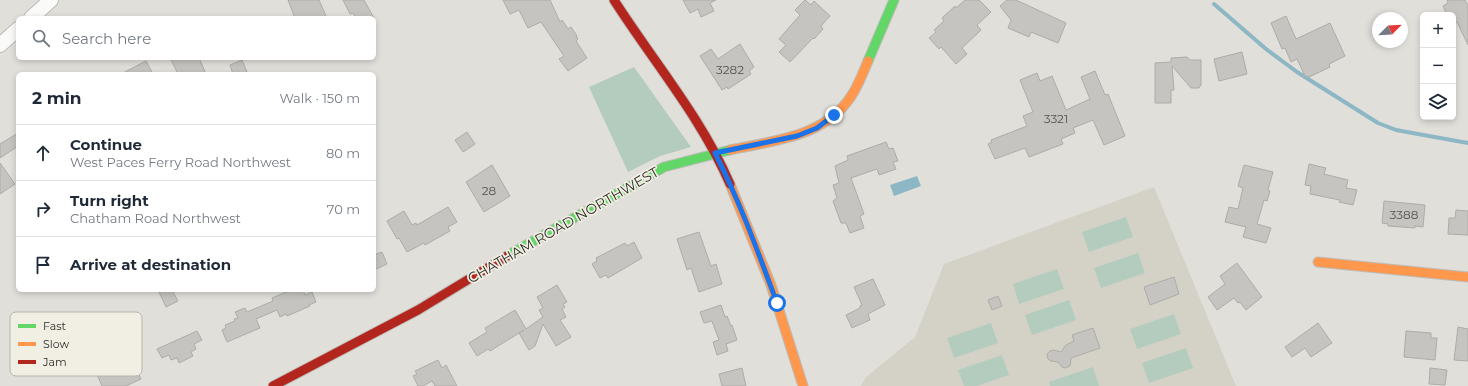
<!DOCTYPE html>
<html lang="en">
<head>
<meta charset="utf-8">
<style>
  :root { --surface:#fff; --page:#f6f6f7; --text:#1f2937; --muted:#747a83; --line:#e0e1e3 }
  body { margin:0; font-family:Montserrat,sans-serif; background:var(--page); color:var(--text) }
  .controls { position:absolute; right:12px; top:12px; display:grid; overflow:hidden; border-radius:6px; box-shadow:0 2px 6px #0003 }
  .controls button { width:36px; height:36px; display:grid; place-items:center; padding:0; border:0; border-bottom:1px solid var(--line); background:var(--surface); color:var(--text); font:20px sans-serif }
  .compass { position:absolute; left:1372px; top:12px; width:36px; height:36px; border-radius:50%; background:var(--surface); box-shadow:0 2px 6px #0003; rotate:66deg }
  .stop { position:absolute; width:12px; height:12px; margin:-9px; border:3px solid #1a73e8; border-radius:50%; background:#fff }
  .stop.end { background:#1a73e8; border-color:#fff; box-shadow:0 1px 4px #0008 }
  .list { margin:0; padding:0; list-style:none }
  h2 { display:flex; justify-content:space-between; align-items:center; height:52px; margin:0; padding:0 16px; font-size:17px }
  h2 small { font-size:13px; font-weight:400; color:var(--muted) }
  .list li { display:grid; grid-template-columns:26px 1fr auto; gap:12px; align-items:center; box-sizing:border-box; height:56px; padding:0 16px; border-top:1px solid var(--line) }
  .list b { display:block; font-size:15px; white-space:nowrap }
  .list p { margin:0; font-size:13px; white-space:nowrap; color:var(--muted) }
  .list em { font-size:13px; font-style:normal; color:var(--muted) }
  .icon { flex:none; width:22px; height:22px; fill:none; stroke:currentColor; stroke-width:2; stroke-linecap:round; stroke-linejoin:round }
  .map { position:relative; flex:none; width:1468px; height:386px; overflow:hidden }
  .search { position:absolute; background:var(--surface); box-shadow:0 2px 6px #0003; left:16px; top:16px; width:360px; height:44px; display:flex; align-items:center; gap:10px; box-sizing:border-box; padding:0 14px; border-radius:6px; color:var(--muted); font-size:15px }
  .panel { position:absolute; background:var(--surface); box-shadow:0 2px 6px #0003; left:16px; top:72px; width:360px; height:220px; border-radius:6px }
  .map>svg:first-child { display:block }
</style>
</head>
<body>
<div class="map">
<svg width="1468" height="386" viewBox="0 0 1468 386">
  <rect width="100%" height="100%" fill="#e0dfda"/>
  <path fill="#d4d2c7" d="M 1154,187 L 1236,386 L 861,386 L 866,377 L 915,337 L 944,264 Z"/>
  <path fill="#b4ccbe" d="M 634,67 L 691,147 L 660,156 L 628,172 L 589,87 Z
    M 1126,217 L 1133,237 L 1089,252 L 1082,232 Z
    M 1138,253 L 1145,273 L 1101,288 L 1094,268 Z
    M 1057,269 L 1064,289 L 1019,304 L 1013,284 Z
    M 1069,300 L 1076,320 L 1032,335 L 1025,315 Z
    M 1174,314 L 1181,334 L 1137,349 L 1130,329 Z
    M 991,323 L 998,343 L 954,358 L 947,338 Z
    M 1186,348 L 1193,368 L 1149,383 L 1142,363 Z
    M 1002,355 L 1009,375 L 977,386 L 964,386 L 958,370 Z
    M 1093,367 L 1099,386 L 1050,386 L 1049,382 Z"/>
  <path fill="#8db7c4" d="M 917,176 L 921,186 L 894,196 L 890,185 Z"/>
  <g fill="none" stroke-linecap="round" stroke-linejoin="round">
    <path stroke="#8db7c4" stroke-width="4" d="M 1214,4 L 1266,49 L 1297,72 L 1378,123 L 1396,130 L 1468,143"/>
  </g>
  <path fill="#c6c4c1" stroke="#aeaca9" d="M 288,0 L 319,0 L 327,18 L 295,18 Z
    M 343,0 L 364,0 L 374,18 L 356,18 L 353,13 L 350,14 Z
    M 503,0 L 550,0 L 560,22 L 562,20 L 568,29 L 571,27 L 577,36 L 576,36 L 578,39 L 576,41 L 587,58 L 568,71 L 559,59 L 564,56 L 541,22 L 528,28 L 519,10 L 510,14 Z
    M 683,0 L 716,0 L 710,3 L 714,11 L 701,17 L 698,9 L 690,13 Z
    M 805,0 L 811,5 L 814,1 L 830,16 L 821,26 L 823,29 L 814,39 L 813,38 L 790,62 L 779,52 L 786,45 L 779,39 L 800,15 L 795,10 Z
    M 965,0 L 979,0 L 991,12 L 977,25 L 981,30 L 962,48 L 967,54 L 956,64 L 941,47 L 939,49 L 929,38 L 936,32 L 934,30 L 944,21 L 942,18 L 955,6 L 956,8 Z
    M 1007,0 L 1016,0 L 1066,23 L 1058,43 L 1031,32 L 1029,37 L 1008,28 L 1011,20 L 1000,6 Z
    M 1447,0 L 1465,0 L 1468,6 L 1468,45 L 1457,22 L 1453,24 L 1453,15 L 1447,15 L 1443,6 L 1448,3 Z
    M 1286,16 L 1296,39 L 1330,23 L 1345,56 L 1329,64 L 1330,67 L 1309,77 L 1305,76 L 1297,59 L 1291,62 L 1285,48 L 1282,49 L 1271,23 Z
    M 740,44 L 754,67 L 749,71 L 751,74 L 728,89 L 727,87 L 722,90 L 700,56 L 711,49 L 718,59 Z
    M 1242,52 L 1247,74 L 1219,81 L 1214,59 Z
    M 1187,57 L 1190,60 L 1201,60 L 1201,85 L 1199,88 L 1191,88 L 1172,66 L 1174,90 L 1171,90 L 1171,103 L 1155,103 L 1155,63 L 1171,62 L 1171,58 Z
    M 170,58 L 199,58 L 206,74 L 178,74 Z
    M 242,60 L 248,74 L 233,74 L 230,65 Z
    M 146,61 L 153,74 L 121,74 Z
    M 1095,71 L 1105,95 L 1108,94 L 1125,136 L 1104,145 L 1093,120 L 1073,128 L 1075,133 L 1061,139 L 1063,144 L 1029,157 L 1025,148 L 995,159 L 988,144 L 992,142 L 991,140 L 1027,126 L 1023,116 L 1033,112 L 1020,80 L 1037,73 L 1040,81 L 1052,76 L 1066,110 L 1090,99 L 1081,77 Z
    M 467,132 L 475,144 L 463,152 L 455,140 Z
    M 18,133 L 18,146 L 0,158 L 0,144 Z
    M 886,142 L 889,149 L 893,148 L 898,161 L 893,162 L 896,169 L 879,175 L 877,169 L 851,178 L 864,214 L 860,216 L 864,228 L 850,233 L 846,223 L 841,223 L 833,201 L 837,198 L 833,185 L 839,183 L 835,166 L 848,160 L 847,156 Z
    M 0,163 L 15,184 L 0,194 Z
    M 1309,164 L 1326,168 L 1324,174 L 1348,180 L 1346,188 L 1357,190 L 1353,205 L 1339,202 L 1340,200 L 1310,194 L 1311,186 L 1305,185 Z
    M 492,165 L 510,196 L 484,212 L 466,182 Z
    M 1244,165 L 1273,172 L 1268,190 L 1270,191 L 1267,201 L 1264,200 L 1257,224 L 1271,228 L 1266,243 L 1243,237 L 1246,227 L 1225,222 L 1229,207 L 1238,209 L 1243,188 L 1238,186 Z
    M 1384,201 L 1425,205 L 1423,227 L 1415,226 L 1415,228 L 1388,226 L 1388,224 L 1382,223 Z
    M 448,207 L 457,222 L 448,227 L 450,231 L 425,245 L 424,243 L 407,252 L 399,238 L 397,239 L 387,221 L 404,211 L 412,225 L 416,223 L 417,225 Z
    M 1456,210 L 1468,211 L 1468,235 L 1448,234 L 1449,218 L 1455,218 Z
    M 699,232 L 711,266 L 716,264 L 722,284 L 699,292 L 691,268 L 687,270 L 677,239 Z
    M 634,242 L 642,258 L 608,278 L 606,275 L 600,278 L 592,264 L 597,261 L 596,258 L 625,243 L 627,246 Z
    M 382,252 L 387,264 L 374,270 L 374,255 Z
    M 1237,263 L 1262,297 L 1246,310 L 1240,302 L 1238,303 L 1234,298 L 1217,310 L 1208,297 L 1225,284 L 1220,276 Z
    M 1174,277 L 1179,294 L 1150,305 L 1144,287 Z
    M 873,279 L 885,305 L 868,314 L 870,320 L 852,328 L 846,315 L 860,308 L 860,306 L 862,305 L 854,287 Z
    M 557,285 L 567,302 L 563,304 L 565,307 L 562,309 L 566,317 L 560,320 L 571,337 L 556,346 L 543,324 L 535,346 L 529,350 L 519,333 L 524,330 L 490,351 L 488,349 L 477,356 L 469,343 L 487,332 L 485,328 L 515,310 L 526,329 L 543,317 L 539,310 L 543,308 L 537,297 Z
    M 158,290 L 172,290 L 178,301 L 166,307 Z
    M 291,290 L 303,290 L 305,295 L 312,292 L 316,302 L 309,305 L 310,306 L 287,316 L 286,314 L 280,317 L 277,310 L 256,319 L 260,328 L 227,342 L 222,330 L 226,328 L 225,325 L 235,321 L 234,319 L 238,318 L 235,312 L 245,308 L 247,312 L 273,301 L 272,298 Z
    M 998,296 L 1002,306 L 992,310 L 988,300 Z
    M 721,305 L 725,317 L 727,316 L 731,326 L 732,325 L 737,340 L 726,344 L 728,351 L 717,355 L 713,342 L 719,340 L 712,321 L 704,323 L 700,312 Z
    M 84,312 L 86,316 L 92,313 L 100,329 L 97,331 L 109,357 L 128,347 L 134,359 L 132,360 L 141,379 L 126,386 L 102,386 L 77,329 L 71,331 L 66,321 Z
    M 1318,323 L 1332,343 L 1311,357 L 1305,348 L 1292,357 L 1285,347 Z
    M 1458,327 L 1468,329 L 1468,361 L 1454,360 Z
    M 1093,328 L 1100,348 L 1071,358 L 1070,366 L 1065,368 L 1062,367 L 1058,362 L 1051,361 L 1048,359 L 1047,354 L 1050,351 L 1053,350 L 1061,352 L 1066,345 L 1074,341 L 1072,335 Z
    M 197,331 L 202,340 L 194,344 L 196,349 L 191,352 L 193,356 L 179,363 L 177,358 L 171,360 L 169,355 L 162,358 L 157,349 Z
    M 1406,331 L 1431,333 L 1431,338 L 1437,338 L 1435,360 L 1404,357 Z
    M 438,360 L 442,368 L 446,365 L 457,386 L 435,386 L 432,381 L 423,386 L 418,386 L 413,376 L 417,374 L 415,371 Z
    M 742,368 L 746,386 L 722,386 L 719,374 Z
    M 1430,368 L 1447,370 L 1445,385 L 1429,384 Z"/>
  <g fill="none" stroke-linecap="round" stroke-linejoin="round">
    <defs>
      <path id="street" d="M 31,18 L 51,0
        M 0,45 L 18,29"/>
      <path id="fast" d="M 868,61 L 894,0
        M 507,256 L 664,167 L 730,150"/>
      <path id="slow" d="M 730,150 C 771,141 819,138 847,102 C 857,90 862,75 868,61
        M 730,184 L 771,285 L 803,386
        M 1318,262 L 1468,277"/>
      <path id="jam" d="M 614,0 C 653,61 701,117 730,184
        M 273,386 L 418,310 L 507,256"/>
    </defs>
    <use href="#street" stroke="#bdbcb8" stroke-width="16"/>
    <use href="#fast" stroke="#bdbcb8" stroke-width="11"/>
    <use href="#slow" stroke="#bdbcb8" stroke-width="11"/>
    <use href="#jam" stroke="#bdbcb8" stroke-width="11"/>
    <use href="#street" stroke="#fafaf9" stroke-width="14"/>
    <use href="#fast" stroke="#63d668" stroke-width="9"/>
    <use href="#slow" stroke="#ff974d" stroke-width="9"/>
    <use href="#jam" stroke="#b3261e" stroke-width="9"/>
  </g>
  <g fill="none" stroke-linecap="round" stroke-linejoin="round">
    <path stroke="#1a73e8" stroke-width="5" d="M 777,303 C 758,252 740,202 715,153 L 797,136 L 817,128 L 834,115"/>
  </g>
  <g text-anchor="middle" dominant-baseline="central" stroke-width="3.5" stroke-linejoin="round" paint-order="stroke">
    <g font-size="12" fill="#555450">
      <text x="730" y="69">3282</text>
      <text x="1056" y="118">3321</text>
      <text x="489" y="190">28</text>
      <text x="1404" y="214">3388</text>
    </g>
    <g font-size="14" fill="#2f2e2a" stroke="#f1eee4">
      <text transform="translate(563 225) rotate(-30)">CHATHAM ROAD NORTHWEST</text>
    </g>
  </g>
  <rect x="10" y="312" width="132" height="64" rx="6" fill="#f1eee4" stroke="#b7b4ac" stroke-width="1"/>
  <rect x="18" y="324" width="18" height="4" fill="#63d668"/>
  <rect x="18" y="342" width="18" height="4" fill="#ff974d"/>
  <rect x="18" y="360" width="18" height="4" fill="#b3261e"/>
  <g font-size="11" fill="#2f2e2a">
    <text x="43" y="330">Fast</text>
    <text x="43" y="348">Slow</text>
    <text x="43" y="366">Jam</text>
  </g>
</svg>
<div class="controls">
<button>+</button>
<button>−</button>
<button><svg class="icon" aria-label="layers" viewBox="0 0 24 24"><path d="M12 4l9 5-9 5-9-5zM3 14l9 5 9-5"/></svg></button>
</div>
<svg class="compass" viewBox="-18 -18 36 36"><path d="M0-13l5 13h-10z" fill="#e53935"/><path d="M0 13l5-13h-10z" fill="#747a83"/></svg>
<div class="stop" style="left:777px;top:303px"></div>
<div class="stop end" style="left:834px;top:115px"></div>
<div class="search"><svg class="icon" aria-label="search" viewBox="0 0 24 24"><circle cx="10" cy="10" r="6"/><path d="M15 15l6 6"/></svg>Search here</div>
<section class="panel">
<h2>2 min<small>Walk · 150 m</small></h2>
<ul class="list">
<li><svg class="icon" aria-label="ahead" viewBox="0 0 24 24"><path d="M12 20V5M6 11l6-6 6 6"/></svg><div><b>Continue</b><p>West Paces Ferry Road Northwest</p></div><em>80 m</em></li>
<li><svg class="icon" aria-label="right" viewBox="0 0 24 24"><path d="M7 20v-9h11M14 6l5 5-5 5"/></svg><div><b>Turn right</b><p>Chatham Road Northwest</p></div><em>70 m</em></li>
<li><svg class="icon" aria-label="arrive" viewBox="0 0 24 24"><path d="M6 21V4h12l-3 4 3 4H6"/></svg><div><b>Arrive at destination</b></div></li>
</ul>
</section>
</div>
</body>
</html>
